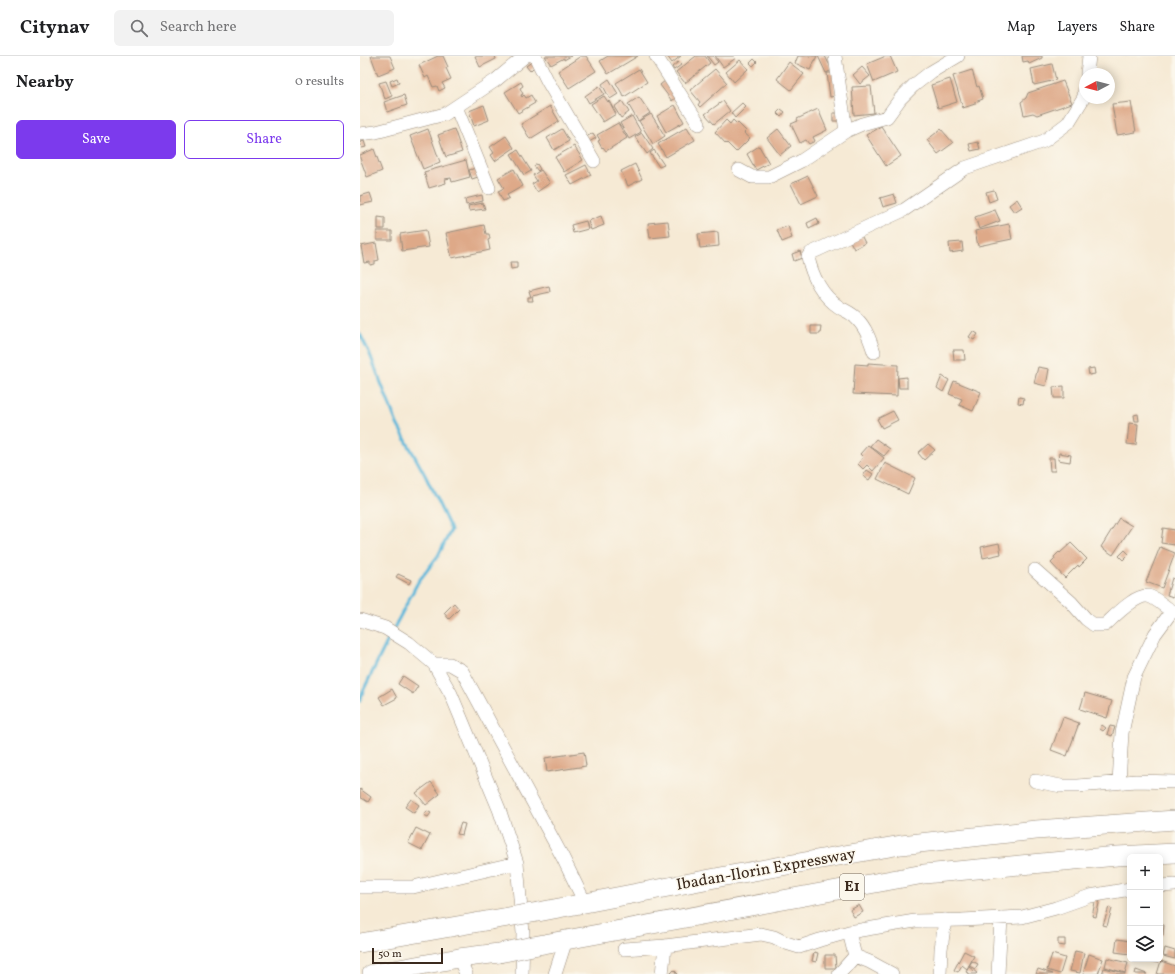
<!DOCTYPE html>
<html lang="en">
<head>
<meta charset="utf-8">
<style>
  :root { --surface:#fff; --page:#f2f2f2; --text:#202124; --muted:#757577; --line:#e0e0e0; --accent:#7c3aed }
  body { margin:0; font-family:Vollkorn,serif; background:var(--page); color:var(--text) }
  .controls { position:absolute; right:12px; bottom:12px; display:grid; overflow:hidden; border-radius:6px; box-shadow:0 2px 10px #0003 }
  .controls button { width:36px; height:36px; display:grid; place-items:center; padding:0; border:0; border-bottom:1px solid var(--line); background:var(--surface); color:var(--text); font:20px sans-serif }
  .compass { position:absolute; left:719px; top:12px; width:36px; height:36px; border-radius:50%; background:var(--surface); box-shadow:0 2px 10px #0003; rotate:263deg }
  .scale { position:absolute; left:12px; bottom:10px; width:71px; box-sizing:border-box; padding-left:4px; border:2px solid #3b2a1e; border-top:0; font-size:11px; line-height:14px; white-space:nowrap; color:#3b2a1e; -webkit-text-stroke:3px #fbf7ec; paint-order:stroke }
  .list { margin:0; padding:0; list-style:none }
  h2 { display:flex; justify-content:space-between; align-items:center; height:52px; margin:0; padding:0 16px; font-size:17px }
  h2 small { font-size:13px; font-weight:400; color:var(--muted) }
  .actions { display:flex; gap:8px; padding:12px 16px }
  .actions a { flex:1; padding:9px 0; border:1px solid var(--accent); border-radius:6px; text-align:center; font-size:14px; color:var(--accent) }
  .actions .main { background:var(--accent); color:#fff }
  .icon { flex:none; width:22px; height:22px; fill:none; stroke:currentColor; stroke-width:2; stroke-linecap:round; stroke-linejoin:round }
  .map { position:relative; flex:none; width:815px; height:918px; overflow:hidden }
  header { display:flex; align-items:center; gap:24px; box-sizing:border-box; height:56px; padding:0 20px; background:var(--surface); border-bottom:1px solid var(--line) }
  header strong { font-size:19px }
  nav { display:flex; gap:22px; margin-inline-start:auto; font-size:14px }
  .search { width:280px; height:36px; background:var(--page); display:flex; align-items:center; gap:10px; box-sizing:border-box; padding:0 14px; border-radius:6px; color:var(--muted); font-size:15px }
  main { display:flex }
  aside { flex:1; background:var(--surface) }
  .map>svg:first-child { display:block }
</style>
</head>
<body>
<header>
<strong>Citynav</strong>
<div class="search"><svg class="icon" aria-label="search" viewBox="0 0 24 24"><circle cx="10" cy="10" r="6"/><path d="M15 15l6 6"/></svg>Search here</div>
<nav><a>Map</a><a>Layers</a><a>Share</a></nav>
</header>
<main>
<aside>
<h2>Nearby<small>0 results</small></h2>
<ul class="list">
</ul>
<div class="actions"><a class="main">Save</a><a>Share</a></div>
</aside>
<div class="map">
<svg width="815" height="918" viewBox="0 0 815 918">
  <rect width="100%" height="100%" fill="#fbf7ec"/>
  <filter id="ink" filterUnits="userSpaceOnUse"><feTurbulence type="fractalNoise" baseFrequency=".025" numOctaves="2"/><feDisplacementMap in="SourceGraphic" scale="8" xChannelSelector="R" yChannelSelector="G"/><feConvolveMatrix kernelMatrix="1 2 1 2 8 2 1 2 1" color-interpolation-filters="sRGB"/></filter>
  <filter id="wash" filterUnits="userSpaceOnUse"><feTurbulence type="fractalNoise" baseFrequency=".012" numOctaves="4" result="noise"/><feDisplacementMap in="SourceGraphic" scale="16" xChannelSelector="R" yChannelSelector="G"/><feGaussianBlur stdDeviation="0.9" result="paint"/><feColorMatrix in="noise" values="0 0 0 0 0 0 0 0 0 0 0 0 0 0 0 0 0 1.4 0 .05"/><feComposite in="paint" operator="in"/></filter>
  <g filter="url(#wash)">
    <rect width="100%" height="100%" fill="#f6ead5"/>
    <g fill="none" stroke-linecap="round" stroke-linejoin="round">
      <path stroke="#5cb7da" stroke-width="3" d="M 0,278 L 9,296 L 37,368 L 65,419 L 91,474 L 78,500 L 58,526 L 34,572
        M 0,645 L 3,635 L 30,580"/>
    </g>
    <g id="blocks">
      <path fill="#dea988" d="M 11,0 L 30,0 L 35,12 L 18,19 Z
        M 78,0 L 83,0 L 88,11 L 86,12 L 91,23 L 82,27 L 85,32 L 79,35 L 77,30 L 73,31 L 68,20 L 65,22 L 59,9 Z
        M 115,0 L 135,0 L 136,3 L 120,11 Z
        M 185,0 L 211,0 L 204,4 L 204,2 L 191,9 Z
        M 221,0 L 226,0 L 236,15 L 209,32 L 198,15 Z
        M 248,0 L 278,0 L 248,18 L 240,5 Z
        M 307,0 L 321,0 L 312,7 Z
        M 336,0 L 345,0 L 350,7 L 325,27 L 316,16 Z
        M 347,0 L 353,0 L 358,6 L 354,9 Z
        M 355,0 L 374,0 L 376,2 L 363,11 Z
        M 438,0 L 457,0 L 450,14 L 435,7 Z
        M 458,0 L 465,0 L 472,14 L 466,17 Z
        M 526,0 L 530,0 L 537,16 L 514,26 L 507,8 Z
        M 662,0 L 682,0 L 682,2 L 669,8 L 668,5 L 663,6 Z
        M 394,3 L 397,6 L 393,10 L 390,7 Z
        M 380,4 L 388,13 L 374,26 L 366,16 Z
        M 173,5 L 176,9 L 170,15 L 166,10 Z
        M 318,6 L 321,9 L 314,14 L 312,11 Z
        M 429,6 L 444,18 L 431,34 L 417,23 Z
        M 692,8 L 696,24 L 674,29 L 671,13 Z
        M 502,11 L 510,20 L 500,28 L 493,19 Z
        M 279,13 L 287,26 L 264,41 L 256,27 Z
        M 355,13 L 367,27 L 340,51 L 338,49 L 340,46 L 330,34 Z
        M 612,14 L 617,31 L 619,30 L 623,43 L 615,46 L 615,48 L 603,52 L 593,20 Z
        M 467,17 L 473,17 L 476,40 L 470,41 Z
        M 37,22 L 39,27 L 32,30 L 30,25 Z
        M 249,23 L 258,38 L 250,43 L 242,28 Z
        M 590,23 L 597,46 L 578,52 L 571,29 Z
        M 306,24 L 318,40 L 312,45 L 300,29 Z
        M 26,25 L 32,40 L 25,43 L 19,27 Z
        M 703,25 L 712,47 L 677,59 L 673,57 L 664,59 L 661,46 L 666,42 L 668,37 Z
        M 161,26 L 163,30 L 160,32 L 163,38 L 161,39 L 162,41 L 164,39 L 166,42 L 171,39 L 175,47 L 158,57 L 145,36 Z
        M 239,30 L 244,38 L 229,47 L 225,40 Z
        M 511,30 L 514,57 L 494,59 L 492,31 Z
        M 44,39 L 47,49 L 27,56 L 24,46 Z
        M 244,40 L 248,46 L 249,45 L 256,58 L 243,66 L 231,48 Z
        M 279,41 L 290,57 L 278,65 L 268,48 Z
        M 262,45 L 269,56 L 261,62 L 254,51 Z
        M 363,45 L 370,55 L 354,68 L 345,58 Z
        M 771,46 L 776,76 L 757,79 L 752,48 Z
        M 382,47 L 386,51 L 375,62 L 371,57 Z
        M 124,49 L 129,64 L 114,70 L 109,55 Z
        M 315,49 L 324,66 L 306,76 L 297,60 Z
        M 190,50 L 199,65 L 170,83 L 161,68 Z
        M 421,53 L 425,56 L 421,61 L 417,57 Z
        M 458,53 L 467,74 L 453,81 L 455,85 L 449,88 L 446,84 L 440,87 L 431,68 L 438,65 L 437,63 Z
        M 473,57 L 478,57 L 479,65 L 473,65 Z
        M 291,58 L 305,80 L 293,88 L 279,65 Z
        M 272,60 L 281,76 L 269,83 L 260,67 Z
        M 366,64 L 370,68 L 373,64 L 377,68 L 378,67 L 386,75 L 384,77 L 390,82 L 376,96 L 367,87 L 366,88 L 355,76 Z
        M 258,67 L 267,82 L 246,95 L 243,91 L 242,92 L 238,85 L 240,84 L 237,79 Z
        M 521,70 L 541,100 L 526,110 L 506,79 Z
        M 327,71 L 335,84 L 306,101 L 298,88 Z
        M 68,73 L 80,106 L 63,113 L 50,80 Z
        M 94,73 L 102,96 L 86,101 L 78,79 Z
        M 202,73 L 209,85 L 194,94 L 187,82 Z
        M 418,73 L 431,90 L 420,99 L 407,82 Z
        M 581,73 L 593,87 L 578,98 L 567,84 Z
        M 233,77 L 236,82 L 229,86 L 226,81 Z
        M 282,77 L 293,93 L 287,98 L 275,81 Z
        M 146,80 L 154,92 L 135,105 L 131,99 L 134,97 L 130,91 Z
        M 4,85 L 6,91 L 2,92 L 0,86 Z
        M 618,86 L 620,93 L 611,95 L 609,88 Z
        M 214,90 L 223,104 L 204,116 L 195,101 Z
        M 399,90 L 409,107 L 396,114 L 387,98 Z
        M 14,93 L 22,115 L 7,121 L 0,102 L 0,99 Z
        M 158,94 L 171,115 L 164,119 L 151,98 Z
        M 294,94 L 304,109 L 299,111 L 290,97 Z
        M 106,104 L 110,121 L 92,126 L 91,122 L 85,123 L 86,127 L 69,132 L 64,116 Z
        M 177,108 L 180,113 L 178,115 L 174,110 Z
        M 275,108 L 282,123 L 268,130 L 261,115 Z
        M 226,109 L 231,119 L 212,129 L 206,119 Z
        M 116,112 L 118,121 L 112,123 L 109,114 Z
        M 154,113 L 163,130 L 147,139 L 149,142 L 143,145 L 138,135 L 144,132 L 138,122 Z
        M 181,114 L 190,127 L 177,136 L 172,128 L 177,125 L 173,119 Z
        M 448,120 L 458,140 L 441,148 L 431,128 Z
        M 634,134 L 637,143 L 629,146 L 626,136 Z
        M 10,137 L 13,146 L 0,149 L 0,140 Z
        M 534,138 L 537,147 L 523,151 L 520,142 Z
        M 122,139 L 123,145 L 106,149 L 105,143 Z
        M 657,143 L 662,151 L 654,156 L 649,149 Z
        M 123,147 L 125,153 L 109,155 L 108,150 Z
        M 635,154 L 640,165 L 619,173 L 615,161 Z
        M 241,160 L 244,169 L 231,174 L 228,165 Z
        M 18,161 L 25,162 L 25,173 L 18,173 Z
        M 457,162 L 459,168 L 449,173 L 447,167 Z
        M 226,165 L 228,173 L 213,177 L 211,169 Z
        M 308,165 L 310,180 L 290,182 L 288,167 Z
        M 649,168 L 652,183 L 618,190 L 615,175 Z
        M 124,169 L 126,178 L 129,178 L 130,183 L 128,184 L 130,194 L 92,202 L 86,177 Z
        M 428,170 L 432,182 L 422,186 L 417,174 Z
        M 66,174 L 69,191 L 42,195 L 40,178 Z
        M 17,175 L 32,175 L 32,184 L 17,184 Z
        M 358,176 L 359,190 L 340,192 L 338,178 Z
        M 501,179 L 505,187 L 494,193 L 490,185 Z
        M 602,186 L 603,195 L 590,197 L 589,187 Z
        M 16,187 L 19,204 L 15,205 L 15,208 L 10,209 L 10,206 L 4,207 L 1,190 Z
        M 440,195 L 442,202 L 434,205 L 432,198 Z
        M 150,206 L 157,206 L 157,212 L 151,213 Z
        M 189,230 L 190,236 L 172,240 L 173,245 L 168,245 L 168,241 L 171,241 L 169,235 Z
        M 451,270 L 461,270 L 460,278 L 451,278 Z
        M 613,275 L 618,278 L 614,284 L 609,281 Z
        M 593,294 L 604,294 L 605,304 L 594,304 Z
        M 508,307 L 538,309 L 537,340 L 493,338 L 495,308 L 508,309 Z
        M 678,311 L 689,313 L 686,330 L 674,327 Z
        M 734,312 L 735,318 L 729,319 L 728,313 Z
        M 582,320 L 589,324 L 583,336 L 577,332 Z
        M 547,321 L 547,332 L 539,332 L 538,322 Z
        M 594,325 L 621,336 L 613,355 L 599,349 L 602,343 L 589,338 Z
        M 704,330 L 704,342 L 694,342 L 693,331 Z
        M 659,341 L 664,342 L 663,348 L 658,347 Z
        M 533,355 L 538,364 L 522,372 L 517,363 Z
        M 778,358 L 779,365 L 775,365 L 774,359 Z
        M 769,367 L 778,368 L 776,389 L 767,388 Z
        M 516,383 L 530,393 L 524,400 L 510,390 Z
        M 568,388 L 575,394 L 564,404 L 558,397 Z
        M 508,389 L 524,402 L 513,415 L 507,409 L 503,413 L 498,408 L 503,401 L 500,398 Z
        M 699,397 L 711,399 L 710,406 L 698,404 Z
        M 689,402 L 694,402 L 695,415 L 690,415 Z
        M 525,407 L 555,422 L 548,438 L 517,423 Z
        M 507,414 L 513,418 L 509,424 L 503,420 Z
        M 759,462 L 772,470 L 753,499 L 741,491 Z
        M 803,472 L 815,474 L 815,489 L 801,487 Z
        M 639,487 L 641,498 L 623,502 L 621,491 Z
        M 711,487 L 727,503 L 719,511 L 718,509 L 705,522 L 691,507 L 695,503 L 694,501 L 699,496 L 700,497 Z
        M 800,491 L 815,497 L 802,532 L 786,526 Z
        M 765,494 L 769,498 L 763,504 L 759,500 Z
        M 38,518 L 51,524 L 49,528 L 36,521 Z
        M 812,522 L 815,523 L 815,536 L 813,541 L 807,539 Z
        M 94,547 L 99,553 L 89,563 L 84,557 Z
        M 43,620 L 58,630 L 53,638 L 38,628 Z
        M 32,633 L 37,642 L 24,649 L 19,641 Z
        M 725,637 L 752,645 L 747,662 L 720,653 Z
        M 703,661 L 719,667 L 707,700 L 691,694 Z
        M 742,669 L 746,672 L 743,675 L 740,673 Z
        M 750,670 L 755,671 L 752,680 L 747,678 Z
        M 224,696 L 226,710 L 187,716 L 185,702 Z
        M 71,726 L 80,738 L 66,749 L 56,737 Z
        M 0,733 L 11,741 L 8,746 L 0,741 Z
        M 51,743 L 59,749 L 54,757 L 45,751 Z
        M 67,755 L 71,757 L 68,761 L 64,759 Z
        M 101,767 L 105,768 L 102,779 L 97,778 Z
        M 56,772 L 70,779 L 62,794 L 48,787 Z
        M 736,842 L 740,843 L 736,861 L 732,860 Z
        M 499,849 L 503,856 L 494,861 L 490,854 Z
        M 749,851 L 752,853 L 747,870 L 743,869 Z
        M 800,869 L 804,869 L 803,879 L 800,879 Z
        M 698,883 L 705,883 L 705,890 L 698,889 Z
        M 757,883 L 770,885 L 770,898 L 755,896 Z
        M 805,892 L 815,895 L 815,903 L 803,900 Z
        M 604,895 L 614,900 L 607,913 L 602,909 L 598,916 L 594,914 Z
        M 715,895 L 724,897 L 720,917 L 710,915 Z
        M 454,896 L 458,897 L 456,906 L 452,905 Z
        M 692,898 L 705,902 L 700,918 L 687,914 Z
        M 729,898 L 743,903 L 738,918 L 723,918 Z
        M 465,899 L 475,899 L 476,912 L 465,912 Z
        M 747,902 L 768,907 L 765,917 L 745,911 Z
        M 782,903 L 799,903 L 798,907 Z
        M 612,905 L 618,908 L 615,913 L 609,910 Z
        M 801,905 L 815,910 L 815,918 L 797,918 Z
        M 609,911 L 617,917 L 616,918 L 610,918 L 606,916 Z
        M 744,912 L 765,917 L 765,918 L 742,918 Z
        M 678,913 L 693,918 L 676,918 Z
        M 314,914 L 318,918 L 310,918 Z
        M 776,914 L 787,918 L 775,918 Z"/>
    </g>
  </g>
  <g filter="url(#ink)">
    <use href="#blocks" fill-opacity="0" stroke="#988a7a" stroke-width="1"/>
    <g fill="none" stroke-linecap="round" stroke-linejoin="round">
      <defs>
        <path id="minor" d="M 175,0 L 188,26 L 234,105
          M 296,0 L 339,68
          M 475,0 L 486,75
          M 727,18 L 729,0
          M 96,51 L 129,132
          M 0,78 L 16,76 L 85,58 L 136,24 L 165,0
          M 379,114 L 392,121 L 409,121 L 441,105 L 486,75 L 502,68 L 527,61 L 540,43 L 553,30 L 571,16 L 598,0
          M 514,296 C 510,284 506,272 497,263 C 492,257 485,255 479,251 C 462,240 452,220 448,201 L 451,197 L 544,154 L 605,112 L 684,85 L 708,67 L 724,41 L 725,31
          M 675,514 L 711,546 L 726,563 L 734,569 L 745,569 C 754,561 778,535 791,541 C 800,545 806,553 815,556
          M 0,564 L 25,572 L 49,587 L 74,608 L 91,638 L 139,753 L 157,807 L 163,877 L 162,918
          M 74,608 L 90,608 L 102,615 L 203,802 L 225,847
          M 675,725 L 701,730 L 718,730 L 776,725 L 815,726
          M 759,726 L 762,677 L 774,621 L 795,578 L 812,555
          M 800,830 L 815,829
          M 0,831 L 53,831 L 157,807
          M 489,876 L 495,900 L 510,906 L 532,918
          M 264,893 L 305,890 L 401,878 L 414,881 L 426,887 L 439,891 L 460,884 L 489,876 L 555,865 L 602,864 L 662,861 L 696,852 L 730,840 L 770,833
          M 99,902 L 106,918
          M 195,918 L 206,884
          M 302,918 L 305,890
          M 479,918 L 495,900
          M 580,918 L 581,893 L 585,864
          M 638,918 L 641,862"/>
        <path id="highway" d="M 178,856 L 371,819 L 541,789 L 676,774 L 815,764
          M 0,887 L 131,864
          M 173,890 L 564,818 L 757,800 L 815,797
          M 12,918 L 99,902 L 139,897"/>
      </defs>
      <use href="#minor" stroke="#988a7a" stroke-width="14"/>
      <use href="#highway" stroke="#988a7a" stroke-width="20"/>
      <use href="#minor" stroke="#fff" stroke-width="13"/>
      <use href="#highway" stroke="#fff" stroke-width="19"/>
      <defs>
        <path id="highway-bridge" d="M 131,864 L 178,856
          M 139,897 L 173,890"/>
      </defs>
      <use href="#highway-bridge" stroke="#988a7a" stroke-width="20" stroke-linecap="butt"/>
      <use href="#highway-bridge" stroke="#fff" stroke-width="19"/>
    </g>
  </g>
  <g text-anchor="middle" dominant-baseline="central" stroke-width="3" stroke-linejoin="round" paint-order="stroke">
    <rect fill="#fbf7ec" stroke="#75685c" stroke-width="1" x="480" y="818" width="24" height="26" rx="3"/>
    <g font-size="15" font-weight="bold" fill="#3b2a1e">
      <text x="492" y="831">E1</text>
    </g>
    <g font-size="16" fill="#3b2a1e" stroke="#fbf7ec">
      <text transform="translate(406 814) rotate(-10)">Ibadan-Ilorin Expressway</text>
    </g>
  </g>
</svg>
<div class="controls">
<button>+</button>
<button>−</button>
<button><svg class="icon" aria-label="layers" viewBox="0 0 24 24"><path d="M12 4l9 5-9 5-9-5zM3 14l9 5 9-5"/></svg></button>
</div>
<svg class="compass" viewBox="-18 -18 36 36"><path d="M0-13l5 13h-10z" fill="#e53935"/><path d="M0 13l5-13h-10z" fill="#757577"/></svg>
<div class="scale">50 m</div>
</div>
</main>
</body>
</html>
